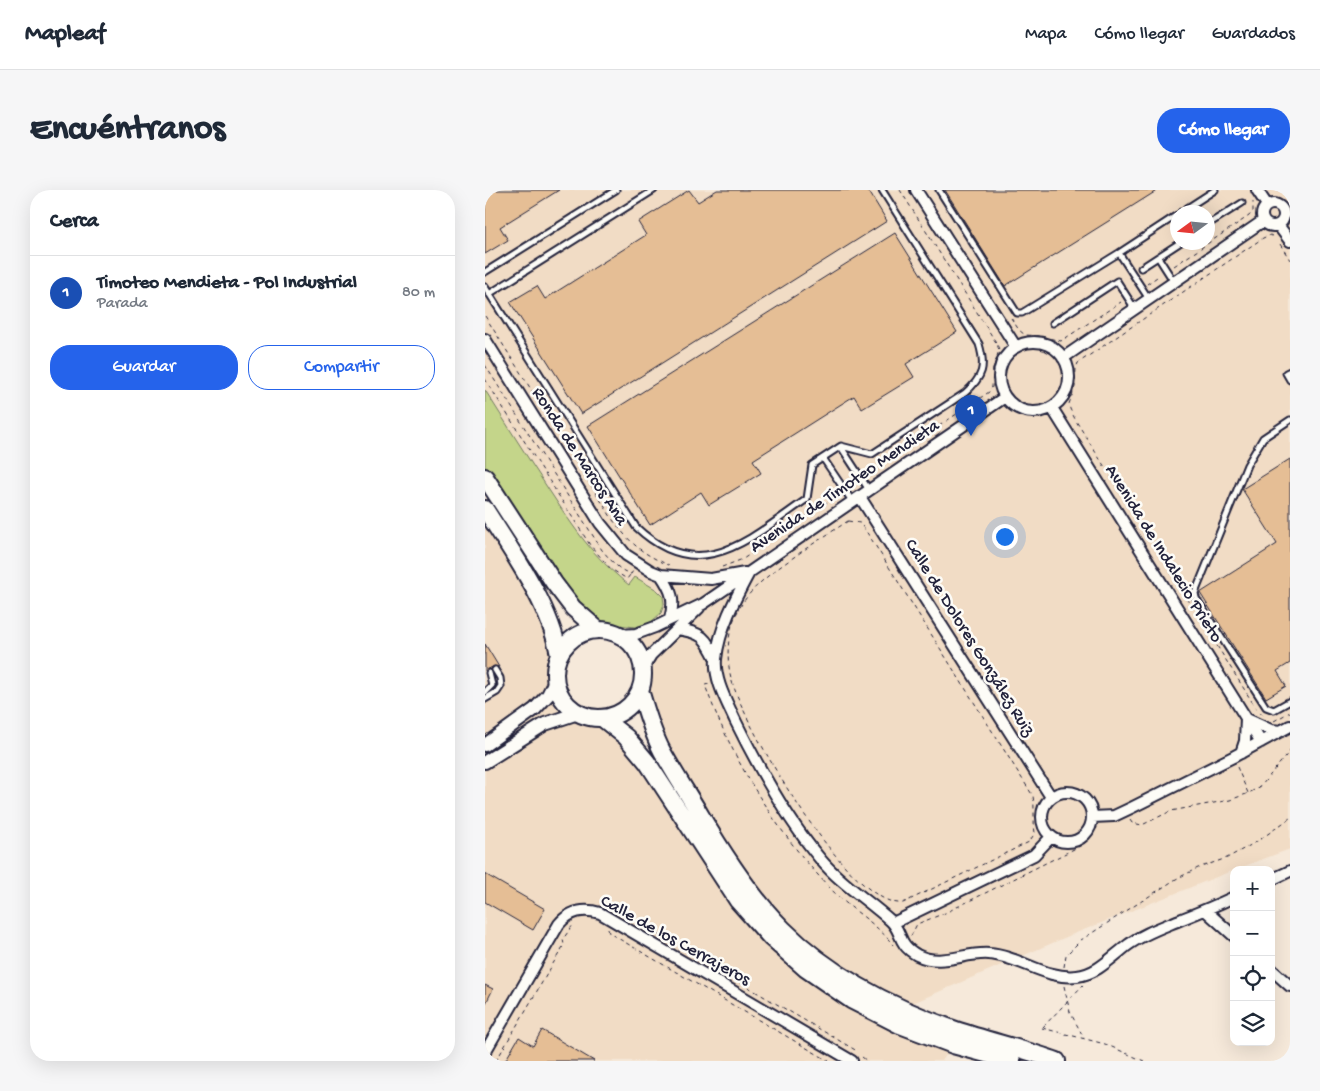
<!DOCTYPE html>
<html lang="es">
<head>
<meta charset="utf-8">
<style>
  :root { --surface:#fff; --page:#f6f6f7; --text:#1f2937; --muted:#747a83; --line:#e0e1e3; --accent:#2563eb }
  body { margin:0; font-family:"Gochi Hand",sans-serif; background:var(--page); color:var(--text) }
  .controls { position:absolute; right:15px; bottom:15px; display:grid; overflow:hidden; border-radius:10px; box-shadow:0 5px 20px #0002 }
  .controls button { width:45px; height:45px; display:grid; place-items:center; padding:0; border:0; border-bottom:1px solid var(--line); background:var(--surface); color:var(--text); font:25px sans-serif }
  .compass { position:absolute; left:685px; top:15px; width:45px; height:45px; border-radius:50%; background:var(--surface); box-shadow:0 5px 20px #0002; rotate:255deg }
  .you { position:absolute; left:519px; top:346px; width:18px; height:18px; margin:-12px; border:4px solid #fff; border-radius:50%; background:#1a73e8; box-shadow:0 0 0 8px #1a73e833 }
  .badge { display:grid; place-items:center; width:32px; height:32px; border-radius:50%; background:var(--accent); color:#fff; font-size:16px; font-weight:700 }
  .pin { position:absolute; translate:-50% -41px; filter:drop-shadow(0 1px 2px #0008) }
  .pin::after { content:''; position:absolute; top:26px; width:18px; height:15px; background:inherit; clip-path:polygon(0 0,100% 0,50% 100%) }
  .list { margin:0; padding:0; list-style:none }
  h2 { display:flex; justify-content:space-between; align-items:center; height:65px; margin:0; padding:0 20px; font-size:21px }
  h2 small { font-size:16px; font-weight:400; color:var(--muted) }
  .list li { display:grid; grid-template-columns:32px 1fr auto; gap:15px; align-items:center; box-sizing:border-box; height:75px; padding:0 20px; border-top:1px solid var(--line) }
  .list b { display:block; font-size:19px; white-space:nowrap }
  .list p { margin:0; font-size:16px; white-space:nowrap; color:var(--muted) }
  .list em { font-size:16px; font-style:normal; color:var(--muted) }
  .actions { display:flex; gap:10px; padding:15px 20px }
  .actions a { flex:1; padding:11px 0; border:1px solid var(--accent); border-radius:20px; text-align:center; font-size:18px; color:var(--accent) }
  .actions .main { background:var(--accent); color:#fff }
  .icon { flex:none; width:28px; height:28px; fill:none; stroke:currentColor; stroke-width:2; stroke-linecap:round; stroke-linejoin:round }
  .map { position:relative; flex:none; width:805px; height:871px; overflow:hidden; border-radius:20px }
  header { display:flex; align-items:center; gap:30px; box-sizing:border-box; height:70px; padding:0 25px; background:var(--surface); border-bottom:1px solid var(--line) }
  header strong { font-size:24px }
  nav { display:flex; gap:28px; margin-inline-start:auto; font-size:18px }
  .intro { display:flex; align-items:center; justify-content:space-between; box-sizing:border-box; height:120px; padding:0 30px }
  h1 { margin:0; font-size:35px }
  .button { padding:12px 22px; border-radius:20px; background:var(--accent); color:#fff; font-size:18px; font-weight:700 }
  main { display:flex; gap:30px; padding:0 30px }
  aside { flex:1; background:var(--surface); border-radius:20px; box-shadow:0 5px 20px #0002 }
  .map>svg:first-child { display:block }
</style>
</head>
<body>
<header>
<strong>Mapleaf</strong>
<nav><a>Mapa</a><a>Cómo llegar</a><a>Guardados</a></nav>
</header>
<div class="intro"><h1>Encuéntranos</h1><a class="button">Cómo llegar</a></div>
<main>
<aside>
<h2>Cerca<small></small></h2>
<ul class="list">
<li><span class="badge" style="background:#1a4fb4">1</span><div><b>Timoteo Mendieta - Pol Industrial</b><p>Parada</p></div><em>80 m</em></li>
</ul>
<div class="actions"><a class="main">Guardar</a><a>Compartir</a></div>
</aside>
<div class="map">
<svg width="805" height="871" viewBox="0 0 805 871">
  <rect width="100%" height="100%" fill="#f6e9da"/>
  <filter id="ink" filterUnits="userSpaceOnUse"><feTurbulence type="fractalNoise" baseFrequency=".02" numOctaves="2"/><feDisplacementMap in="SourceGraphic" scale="10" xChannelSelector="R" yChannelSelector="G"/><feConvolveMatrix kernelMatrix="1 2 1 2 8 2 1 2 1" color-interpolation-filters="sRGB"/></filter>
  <g filter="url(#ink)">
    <path fill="#f1dcc5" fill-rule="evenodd" d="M 0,0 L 805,0 L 805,659 L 749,680 L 586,745 L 416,818 L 331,768 L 228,647 L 155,500 L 158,489 L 154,465 L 145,452 L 135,445 L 123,440 L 112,439 L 0,287 ZM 692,22 L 722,22 L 722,52 L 692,52 Z
      M 0,319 L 74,465 L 70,477 L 70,491 L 75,505 L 82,515 L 93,523 L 105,527 L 117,528 L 141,547 L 253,711 L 468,855 L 457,871 L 0,871 Z"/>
    <path fill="#c4d58a" stroke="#737c62" d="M 0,200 C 21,233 42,267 64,300 C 89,338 107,366 144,395 L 150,387 L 172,400 L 178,406 L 179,414 L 176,423 L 165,433 L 150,437 L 134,435 L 108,428 L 97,418 L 64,374 L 0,277 Z"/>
    <path fill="#e5be95" stroke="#22223b" d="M 0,0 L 74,0 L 15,37 L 23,50 L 0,64 Z
      M 204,0 L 213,12 L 232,0 L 383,0 L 402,31 L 96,224 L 25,112 L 52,96 L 60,109 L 161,45 L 153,32 Z
      M 460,0 L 673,0 L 520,96 Z
      M 410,43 L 472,142 L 421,174 L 429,187 L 377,219 L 369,206 L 268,270 L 276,283 L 224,315 L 216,302 L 165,335 L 103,236 Z
      M 805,269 L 805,473 L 792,481 L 801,496 L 781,508 L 715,403 L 792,354 L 757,299 Z
      M 0,454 L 14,477 L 9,476 L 0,481 Z
      M 0,684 L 60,719 L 48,740 L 0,712 Z
      M 0,795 L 8,799 L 0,815 Z
      M 57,840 L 109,871 L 20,871 L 34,847 L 48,856 Z"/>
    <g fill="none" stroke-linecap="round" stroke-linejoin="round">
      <defs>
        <path id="service" d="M 454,0 L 532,123 L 537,123 L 634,63 L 692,25
          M 696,22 L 730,0
          M 722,35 L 757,13
          M 634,63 L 664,109
          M 673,67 L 689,92
          M 656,78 L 696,52
          M 0,82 L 131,0
          M 0,97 L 151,337 C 215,398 265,348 322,309 L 327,275 L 356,256 L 387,264 L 480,203 C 498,187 501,177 494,154 L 397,0
          M 4,104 L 169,0
          M 568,133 L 632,91 L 650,119
          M 805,181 L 801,183 L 805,190
          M 805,230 L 778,248 L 762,275 L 710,403 L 711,408 L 781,517 L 789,520 L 805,511
          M 356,257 L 384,300
          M 338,268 L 367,311
          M 0,502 L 7,495 L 4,483
          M 0,509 L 12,502 L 16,496 L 15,488 L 10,480"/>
        <path id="minor" d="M 431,0 L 531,157
          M 772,0 L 782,15
          M777 25a11 11 0 1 1 22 0a11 11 0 1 1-22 0Z
          M 793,35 L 805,51
          M 0,149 L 115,333 L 141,365 L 166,381 L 176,385 L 226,389 L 260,383
          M514 187a35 35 0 1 1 70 0a35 35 0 1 1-70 0Z
          M 578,168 L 778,31
          M 567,218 L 776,552
          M 375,307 L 566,607
          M 264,383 C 250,409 234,439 231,469 C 229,490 242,512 250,530 C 274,579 301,628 336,670 C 356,694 383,710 406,731 C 418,743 412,754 432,765 C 456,777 480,762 504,764 C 534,766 561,790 592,786 C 612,784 627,767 643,755 C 659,743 678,737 697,729 C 715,722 732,715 749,707
          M 176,385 C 187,401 190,410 185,429
          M 193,439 C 218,443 220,447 231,469
          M 135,445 L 151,444 L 170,437 L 218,414 L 520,207
          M 158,478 L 166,465 L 214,418
          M 762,529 L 786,540 L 796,541
          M 756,563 L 760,551 L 761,528
          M557 627a25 25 0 1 1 50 0a25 25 0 1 1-50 0Z
          M 607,627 L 629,626 L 648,617 L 748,567 L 805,536
          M 786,690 L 805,681
          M 720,720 L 749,746
          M 408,733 L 549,665 L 566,647
          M 786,779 L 805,796
          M 0,862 L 74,734 C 85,721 98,718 115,723 L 367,871"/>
        <path id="tertiary" d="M 0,555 L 50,519 L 63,505 L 70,491
          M 0,572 L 60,534 L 93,523"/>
        <path id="primary" d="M 0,287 L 69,393 L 88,418 L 112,439
          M 0,319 C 27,362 65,414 74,465
          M70 484a44 44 0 1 1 88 0a44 44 0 1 1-88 0Z
          M 155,500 C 161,520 167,542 177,561 C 189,583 203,604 216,626 C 239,665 266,707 298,739 C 346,787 408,818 471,840 C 504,851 539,859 572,871
          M 117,528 L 141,547 L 162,572 L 253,711 L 286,748 L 321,779 L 366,810 L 415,835 L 468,855 L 527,871"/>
      </defs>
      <use href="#service" stroke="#22223b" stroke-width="9"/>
      <use href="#minor" stroke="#22223b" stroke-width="14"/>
      <use href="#tertiary" stroke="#22223b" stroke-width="16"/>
      <use href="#primary" stroke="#22223b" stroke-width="20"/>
      <path stroke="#22223b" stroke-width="1" stroke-dasharray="4 4" stroke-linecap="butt" d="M 792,0 L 797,0
        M 795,54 L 805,70
        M 689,76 L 764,26 L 768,21 L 768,12
        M 662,94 L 675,85
        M 0,126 L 128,330 C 145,353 157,364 184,375
        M 526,128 L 534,140 L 540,145 L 555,146 L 576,151 L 636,112
        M 0,175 L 117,360 C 125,369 134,381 146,384 L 148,381
        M 0,189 L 105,355 L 126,379 L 142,389 L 145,385
        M 382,285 L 504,202 L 507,197 L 508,179 L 514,160 L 512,154 L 415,0
        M 363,331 L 375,333 L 385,347 L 548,606 C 550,618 548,630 550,643 L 544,652 L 418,713 C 365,719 258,535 246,488 C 242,471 242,452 247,435 C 258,402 282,386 309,367 C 327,354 345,343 363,331 Z
        M 237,377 L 258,369 L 354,304
        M 224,494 L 220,495 C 247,570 291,642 346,699 C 365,720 391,732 408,755
        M 778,526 L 771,518 L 591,231 L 585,219 L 584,214 L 590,197 L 591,178 L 593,173 L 778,48 L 785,45 L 789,47
        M 789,531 L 805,522
        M 752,577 L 763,603
        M 645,630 L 647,633 L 657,635 L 686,621 L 745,610 L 764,603 L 776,596 L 805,561
        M 132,722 L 133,721 L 372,861
        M 123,739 L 124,743 L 344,871
        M 426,746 L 432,734 L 460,723 L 589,659 L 599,654 L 610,639 L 616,636
        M 579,777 L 581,765 L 596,750 L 691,689 L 713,678 L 742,668 L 773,651 L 805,628
        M 579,796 L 585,822 L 599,848
        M 558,837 L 598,795
        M 557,838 L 620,854 L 659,871
        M 377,867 L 382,871
        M 11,871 L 79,755 L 78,749 L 88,735"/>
      <use href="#service" stroke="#fdfcf7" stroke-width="5"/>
      <use href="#minor" stroke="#fdfcf7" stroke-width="10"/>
      <use href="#tertiary" stroke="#fdfcf7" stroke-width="12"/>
      <use href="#primary" stroke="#fdfcf7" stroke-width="16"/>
    </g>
  </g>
  <g text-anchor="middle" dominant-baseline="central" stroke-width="5" stroke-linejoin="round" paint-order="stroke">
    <g font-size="18" fill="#22223b" stroke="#fdfcf7">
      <text transform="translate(94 267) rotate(57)">Ronda de Marcos Ana</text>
      <text transform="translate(360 297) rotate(-34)">Avenida de Timoteo Mendieta</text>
      <text transform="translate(678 364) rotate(58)">Avenida de Indalecio Prieto</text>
      <text transform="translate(484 448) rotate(58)">Calle de Dolores González Ruiz</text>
      <text transform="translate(190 751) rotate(29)">Calle de los Cerrajeros</text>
    </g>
  </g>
</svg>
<div class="controls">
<button>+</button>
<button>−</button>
<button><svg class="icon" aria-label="locate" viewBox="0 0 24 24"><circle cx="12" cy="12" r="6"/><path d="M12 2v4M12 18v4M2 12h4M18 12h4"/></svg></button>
<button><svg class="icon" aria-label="layers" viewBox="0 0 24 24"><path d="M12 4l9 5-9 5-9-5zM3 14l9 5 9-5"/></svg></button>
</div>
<svg class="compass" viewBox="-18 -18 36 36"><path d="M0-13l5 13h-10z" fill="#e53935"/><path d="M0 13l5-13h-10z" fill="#747a83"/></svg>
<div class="you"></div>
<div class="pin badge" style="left:486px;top:246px;background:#1a4fb4">1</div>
</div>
</main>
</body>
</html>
